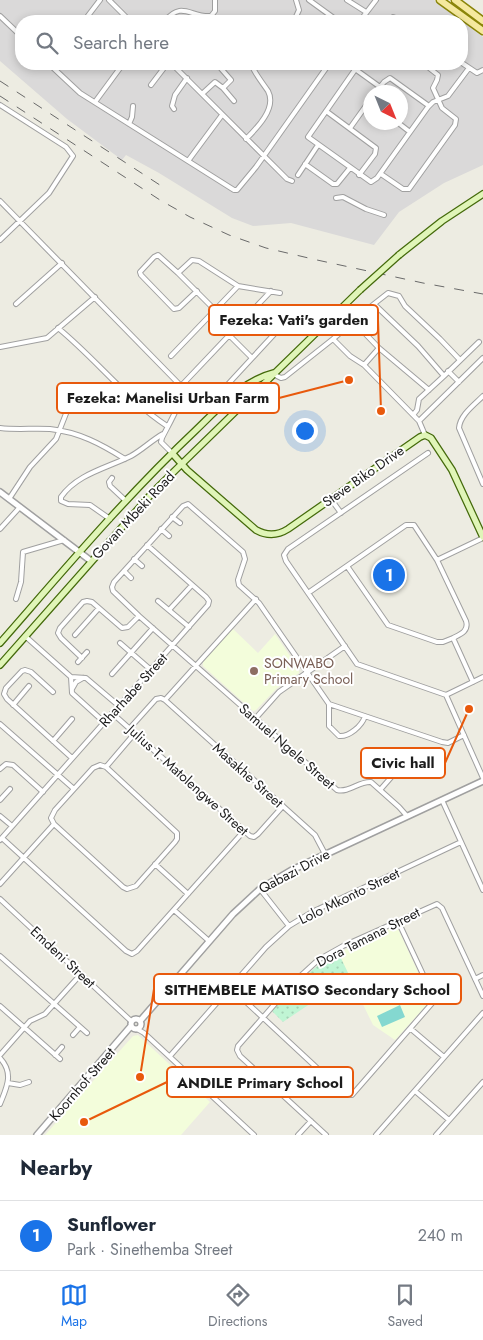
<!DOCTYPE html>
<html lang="en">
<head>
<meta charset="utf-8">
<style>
  :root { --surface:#fff; --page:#f2f2f3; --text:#1f2937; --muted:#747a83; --line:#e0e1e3; --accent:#1a73e8 }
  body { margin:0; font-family:Jost,sans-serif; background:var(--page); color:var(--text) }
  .compass { position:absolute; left:363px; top:85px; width:45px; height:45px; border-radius:50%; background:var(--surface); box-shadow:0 2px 8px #0003; rotate:137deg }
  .you { position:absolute; left:304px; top:430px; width:18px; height:18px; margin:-12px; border:4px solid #fff; border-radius:50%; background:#1a73e8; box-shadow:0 0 0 8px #1a73e833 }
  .badge { display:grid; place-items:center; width:32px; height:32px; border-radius:50%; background:var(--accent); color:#fff; font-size:16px; font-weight:700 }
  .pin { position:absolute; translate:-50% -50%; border:2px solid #fff; box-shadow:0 1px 5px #0006 }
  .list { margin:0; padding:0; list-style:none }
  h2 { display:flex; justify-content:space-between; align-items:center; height:65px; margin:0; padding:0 20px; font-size:21px }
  h2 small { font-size:16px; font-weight:400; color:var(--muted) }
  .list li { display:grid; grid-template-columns:32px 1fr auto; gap:15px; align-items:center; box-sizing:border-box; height:70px; padding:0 20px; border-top:1px solid var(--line) }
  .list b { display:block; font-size:19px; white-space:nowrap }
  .list p { margin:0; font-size:16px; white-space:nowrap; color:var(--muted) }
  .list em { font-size:16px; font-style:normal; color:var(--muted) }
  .icon { flex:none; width:28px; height:28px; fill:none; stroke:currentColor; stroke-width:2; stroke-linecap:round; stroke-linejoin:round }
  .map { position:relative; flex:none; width:483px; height:1135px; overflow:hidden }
  .search { position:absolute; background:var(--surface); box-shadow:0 2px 8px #0003; left:15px; right:15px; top:15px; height:55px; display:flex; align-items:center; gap:12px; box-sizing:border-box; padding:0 18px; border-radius:20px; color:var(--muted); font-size:19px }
  .sheet { height:135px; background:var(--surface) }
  nav { display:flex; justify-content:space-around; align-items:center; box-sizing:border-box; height:70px; border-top:1px solid var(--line); background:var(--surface); font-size:14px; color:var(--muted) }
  nav a { display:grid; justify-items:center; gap:2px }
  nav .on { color:var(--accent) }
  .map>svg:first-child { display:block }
</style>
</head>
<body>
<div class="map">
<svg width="483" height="1135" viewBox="0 0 483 1135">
  <defs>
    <pattern id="park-dots" width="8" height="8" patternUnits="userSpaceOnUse" patternTransform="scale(1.25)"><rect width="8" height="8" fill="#c0f5d4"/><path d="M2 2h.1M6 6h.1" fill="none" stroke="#a4d1b5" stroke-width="1.8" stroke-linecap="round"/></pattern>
  </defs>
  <rect width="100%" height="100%" fill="#edece2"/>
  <path fill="#dad9d9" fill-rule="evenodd" d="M 0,0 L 434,0 L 483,37 L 483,165 L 444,183 L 399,212 L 374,245 L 291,223 L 253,226 L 232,218 L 159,173 L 126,155 L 122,160 L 67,119 L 0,61 ZM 21,21 L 462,21 L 462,64 L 21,64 ZM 370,92 L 400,92 L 400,122 L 370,122 Z"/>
  <path fill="#f3fddb" d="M 232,628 L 258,653 L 275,634 L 299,669 L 299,673 L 277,688 L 256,710 L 253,711 L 203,666 L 203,660 Z
    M 393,927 L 398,929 L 430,998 L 430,1001 L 395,1040 L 373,1025 L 338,953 Z
    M 138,1035 L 210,1102 L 181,1135 L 45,1135 L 133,1036 Z"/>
  <path fill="url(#park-dots)" d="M 338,952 L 350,977 L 283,1022 L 272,1011 C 293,988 310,968 338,952 Z"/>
  <path fill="#84d8d0" d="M 400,1005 L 405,1017 L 382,1027 L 377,1016 Z"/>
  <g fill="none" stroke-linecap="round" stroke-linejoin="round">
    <defs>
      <path id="minor" d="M 109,0 L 130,21
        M 309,0 L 338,21
        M 347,0 L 366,12
        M 0,16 L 21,36
        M 84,21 L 100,0
        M 165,21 C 182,0 191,18 211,16 L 215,11 L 215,0
        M 294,21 L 299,10 L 296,0
        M 360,21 L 376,0
        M 389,21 L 393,17 L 403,21
        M 462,63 L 477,73 L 483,70
        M 49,64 L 80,93 L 234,190 L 237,190 L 256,167 L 329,64
        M 172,64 L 287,179 L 292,181
        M 217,64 L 231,80 L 223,88
        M 359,64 L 308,137 L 371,182 L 377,178 L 428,107 L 433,102 L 448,96 L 469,68
        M 355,69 L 380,87
        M 151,85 L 167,64
        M 376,92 L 384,82 L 390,78 L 429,106
        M 202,94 L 215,82 L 223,88 L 234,101
        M 95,102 L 123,64
        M 0,105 L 66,147 L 73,156 L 49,193 L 0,240
        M 174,109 L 172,106 L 175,95 L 187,78
        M 326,111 L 376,148 L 375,154 L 359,175
        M 397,122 L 410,132
        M 129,124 L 132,117 L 133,106
        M 350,128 L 370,100
        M 246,139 C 257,128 277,108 268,91 C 262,82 255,74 251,64
        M 188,161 L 222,115
        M 305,164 L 333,184 L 337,184 L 350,168
        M 381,174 L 403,189 L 409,189 L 455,125 L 456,119 L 442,108 L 433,88 L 437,80 L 438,75 L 424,64
        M 298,175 L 318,145
        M 336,198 L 343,197 L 366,209 L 384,215
        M 0,201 L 181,386 C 186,397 167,427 162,438 L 161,442 L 172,453
        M 178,273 L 158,255 L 154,257 L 140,272 L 141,275 L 174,309 L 179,308 L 197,291
        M 16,304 L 62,263
        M 374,304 L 333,339 L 350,356 L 364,365 L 419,421
        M 353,321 L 379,348 L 429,390
        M 58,328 C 96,359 126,399 167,426
        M 235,330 L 178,273 L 192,260 L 199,261 L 238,286 L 280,293
        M 230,336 L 252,358
        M 0,347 L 47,338 L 95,297
        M 171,356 L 238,286
        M 460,360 L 440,339 L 405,306 L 399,296 L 388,293 L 374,304 L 418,346 L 444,376 L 479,342
        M 364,365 L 379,348
        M 448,371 L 459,382
        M 277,376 L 281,378 L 285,377 L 333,339
        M 181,386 L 271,291
        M 183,390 C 195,394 206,401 218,395 L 291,316
        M 483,396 C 474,405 460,415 459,428 L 483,484
        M 413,415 L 417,410 L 419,399 L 444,376
        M 0,428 C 17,430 33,428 50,429 C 79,432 101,444 125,459
        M 425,435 L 419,421 L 483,358
        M 428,453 L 288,549 L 284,555 L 286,561 L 357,664 L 446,695
        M 112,478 L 109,482 L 110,486 L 126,501
        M 334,498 L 333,502 L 341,513
        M 9,499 L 30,467 L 56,439 L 69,406
        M 172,517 L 180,523
        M 110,519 L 90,505 L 68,504 L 61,501 L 61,497 C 77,474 107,468 131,456 C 142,450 152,440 163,434
        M 0,529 L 20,507
        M 161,529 L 169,536
        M 134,559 L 142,566
        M 437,560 L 483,538
        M 347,566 L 388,625 L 437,642 L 443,642 L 453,638
        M 124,571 L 131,578
        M 308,593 L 406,525 L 414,525 L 437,560 L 466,621 C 469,631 461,634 453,638 L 473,682
        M 16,599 L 21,582 L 23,552 L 64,540
        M 158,601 L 189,627
        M 169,610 L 192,585
        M 75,635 L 99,608
        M 25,636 L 71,677 L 86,678 L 119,706
        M 120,643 L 151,670
        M 82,658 L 61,638 L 58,633 L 60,628 L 83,602 L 87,601 L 92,602 L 122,628 L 128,627 L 139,616
        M 78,662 L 87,652
        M 112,674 L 153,628
        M 71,677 L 72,693 L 104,722
        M 72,689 L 76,682 L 83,678
        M 53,692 L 31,672 L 25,670 L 22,671 L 6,688 L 4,694 L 7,699 L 72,758
        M 446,695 L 483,778
        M 446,695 L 483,677
        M 165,700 L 256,599
        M 329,704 L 329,726 L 339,736 C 349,737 362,726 365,716
        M 13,705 L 29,686
        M 112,713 L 250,836 L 254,837 L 258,834 L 283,806
        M 255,719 L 279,692 L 345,646
        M 0,724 L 74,789
        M 130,728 L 156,699 L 161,698 L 165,700 L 315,835 L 325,854
        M 53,741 L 72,719
        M 100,765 L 106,767 L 177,833 L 177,839 L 175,842 L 136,886 L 127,889 L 123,887 L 54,824 L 51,818 L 55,810 L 93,768 Z
        M 106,767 L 135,733
        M 0,769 L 6,764 L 13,765 L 43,792
        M 380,790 L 394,774
        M 0,800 L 10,789
        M 442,800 L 483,890
        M 0,816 L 12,826
        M 407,816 L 399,807 L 371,782 C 359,781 349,793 337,790 L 139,616 L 113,591 L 112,587 L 114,582 L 183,506 L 188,504 L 243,552 L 245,559 L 238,580 L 239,585 L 259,603 L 329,704 L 442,742 L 448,743 L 464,735
        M 2,838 L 126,951 L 132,954 L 137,951 L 244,831
        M 0,840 L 208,605 L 209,601 L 206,597 L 147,545
        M 155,864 L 188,894
        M 0,884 L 54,824
        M 260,889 L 289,926
        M 0,899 L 131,1021
        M 174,910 L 209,941
        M 0,956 L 87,1033
        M 475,979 L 483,975
        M 230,987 L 345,1094 L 352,1095 L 434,1001 L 434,998 L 398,921
        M 0,1006 L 60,1059
        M 137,1029 L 144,1033 L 254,1135
        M 411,1029 L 444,1057
        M 73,1035 L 80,1027
        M 0,1055 L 30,1021 L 45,1014 L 81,974
        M 55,1055 L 62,1047
        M 170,1056 L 266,947 L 289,926 L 312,912 L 461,842
        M 0,1058 C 14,1073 7,1087 0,1104
        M 8,1083 L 20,1085 L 29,1082
        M 415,1091 L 449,1120
        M 298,1135 L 311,1121
        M 326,1135 L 240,1056 L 237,1050 L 238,1046 L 294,982 L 318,960 L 343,946 L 437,904 L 442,908 L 483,996
        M 376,1135 L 483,1013
        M 436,1135 L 483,1082"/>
      <path id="tertiary" d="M 0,492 L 91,561
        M131 1024a5 5 0 1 1 10 0a5 5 0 1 1-10 0Z
        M 140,1021 L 233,914 L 260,889 L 292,870 L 483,781
        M 37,1135 L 131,1026"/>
      <path id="secondary" d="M 399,255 L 442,221 L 483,194
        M 172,453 L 187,470 L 256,530 C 267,536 277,536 288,529 L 420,437 L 425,435 L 431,438 L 452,470 L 483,537
        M 0,643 C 63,571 126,496 196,430 C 219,408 242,381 274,373
        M 0,665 L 154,491 L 360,290"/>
      <path id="primary" d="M 440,0 L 483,31
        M 455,0 L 483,21"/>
    </defs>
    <use href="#minor" stroke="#a0a0a0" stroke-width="6"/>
    <use href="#tertiary" stroke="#a0a0a0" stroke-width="8"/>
    <use href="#secondary" stroke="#446a0b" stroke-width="8"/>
    <use href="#primary" stroke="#8a8509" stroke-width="9"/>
    <use href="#minor" stroke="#fff" stroke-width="4"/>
    <use href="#tertiary" stroke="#fff" stroke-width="5"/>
    <use href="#secondary" stroke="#e0f5b8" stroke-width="5.5"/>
    <use href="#primary" stroke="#f5e99e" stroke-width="6"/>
    <path stroke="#6a6a6a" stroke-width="1" stroke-dasharray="10 10" stroke-linecap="butt" d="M 0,81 L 166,189
      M 0,96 L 160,200 L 190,217 L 229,235 L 266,248 L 317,260 L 423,283 L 483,294"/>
    <defs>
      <path id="secondary-bridge" d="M 360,290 L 399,255"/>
    </defs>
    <use href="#secondary-bridge" stroke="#446a0b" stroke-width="8" stroke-linecap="butt"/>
    <use href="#secondary-bridge" stroke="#e0f5b8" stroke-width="5.5"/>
  </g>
  <circle fill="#8d6e63" stroke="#fff" stroke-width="2" cx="254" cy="671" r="5"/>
  <g text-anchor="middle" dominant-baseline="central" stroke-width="4" stroke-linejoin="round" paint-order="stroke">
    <g font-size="14" fill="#1c1c1c" stroke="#fff">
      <text transform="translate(363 476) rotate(-35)">Steve Biko Drive</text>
      <text transform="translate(133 515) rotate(-47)">Govan Mbeki Road</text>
      <text transform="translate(133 690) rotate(-48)">Rharhabe Street</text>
      <text transform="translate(287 746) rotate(41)">Samuel Ngele Street</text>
      <text transform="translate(248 775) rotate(42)">Masakhe Street</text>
      <text transform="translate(188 780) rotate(42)">Julius T. Matolengwe Street</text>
      <text transform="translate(294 871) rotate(-28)">Qabazi Drive</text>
      <text transform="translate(349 896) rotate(-26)">Lolo Mkonto Street</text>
      <text transform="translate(368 937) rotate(-27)">Dora Tamana Street</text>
      <text transform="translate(63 957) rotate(43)">Emdeni Street</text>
      <text transform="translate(82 1084) rotate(-49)">Koornhof Street</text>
    </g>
    <g font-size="14" fill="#785e54" stroke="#fff" text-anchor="start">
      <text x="264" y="663">SONWABO<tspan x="264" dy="16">Primary School</tspan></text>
    </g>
  </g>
  <path fill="none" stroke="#e8590c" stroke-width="2" d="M381 411L378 320M349 380L279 398M469 709L445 763M140 1077L154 989M84 1122L167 1082"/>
  <g fill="#e8590c" stroke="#fff" stroke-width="2">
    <circle cx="381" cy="411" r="5"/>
    <circle cx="349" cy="380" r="5"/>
    <circle cx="469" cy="709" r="5"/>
    <circle cx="140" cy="1077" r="5"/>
    <circle cx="84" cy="1122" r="5"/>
  </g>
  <g fill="#fff" stroke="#e8590c" stroke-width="2">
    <rect x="209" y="305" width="169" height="30" rx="5"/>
    <rect x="57" y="383" width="222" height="30" rx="5"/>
    <rect x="361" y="748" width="84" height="30" rx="5"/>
    <rect x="154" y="974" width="307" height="30" rx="5"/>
    <rect x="167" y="1067" width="186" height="30" rx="5"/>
  </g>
  <g font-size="15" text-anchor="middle" font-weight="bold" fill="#1c1c1c">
    <text x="294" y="325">Fezeka: Vati's garden</text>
    <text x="168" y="403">Fezeka: Manelisi Urban Farm</text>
    <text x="403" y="768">Civic hall</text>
    <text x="307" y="995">SITHEMBELE MATISO Secondary School</text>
    <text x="260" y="1088">ANDILE Primary School</text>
  </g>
</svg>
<svg class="compass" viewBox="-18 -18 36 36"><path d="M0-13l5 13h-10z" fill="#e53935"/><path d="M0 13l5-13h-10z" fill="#747a83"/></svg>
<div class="you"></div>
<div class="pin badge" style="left:389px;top:575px">1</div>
<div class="search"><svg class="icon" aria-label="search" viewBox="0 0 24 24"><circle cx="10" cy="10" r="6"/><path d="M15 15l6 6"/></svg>Search here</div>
</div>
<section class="sheet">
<h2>Nearby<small></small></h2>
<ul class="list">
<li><span class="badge">1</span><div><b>Sunflower</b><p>Park · Sinethemba Street</p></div><em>240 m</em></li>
</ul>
</section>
<nav>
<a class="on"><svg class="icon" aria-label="map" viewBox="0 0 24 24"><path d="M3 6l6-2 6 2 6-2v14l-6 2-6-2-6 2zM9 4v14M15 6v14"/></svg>Map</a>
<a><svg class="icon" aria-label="directions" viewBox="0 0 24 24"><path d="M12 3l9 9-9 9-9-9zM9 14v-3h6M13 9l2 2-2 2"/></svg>Directions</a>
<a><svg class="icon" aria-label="saved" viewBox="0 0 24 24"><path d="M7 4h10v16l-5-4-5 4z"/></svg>Saved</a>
</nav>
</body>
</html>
